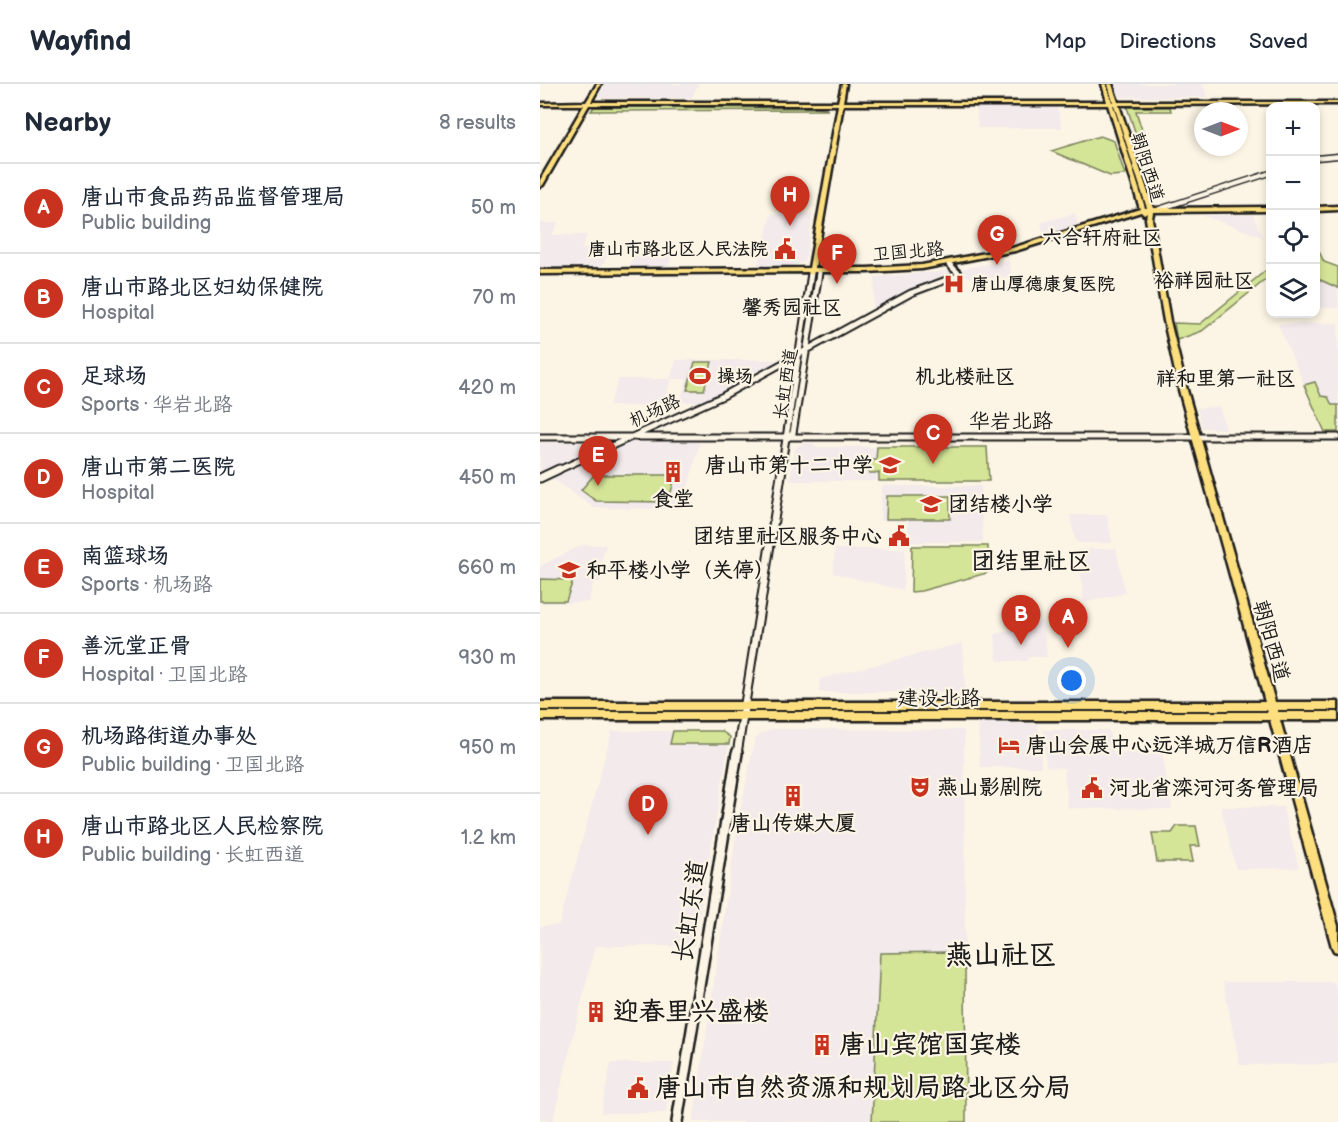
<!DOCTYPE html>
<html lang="en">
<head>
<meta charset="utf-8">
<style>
  :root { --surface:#fff; --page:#f6f6f7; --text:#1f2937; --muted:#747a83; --line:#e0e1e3; --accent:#c8321e }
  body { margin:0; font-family:"Balsamiq Sans","LXGW WenKai TC",sans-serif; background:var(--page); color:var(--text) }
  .controls { position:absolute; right:18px; top:18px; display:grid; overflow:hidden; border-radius:12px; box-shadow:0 3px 9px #0003 }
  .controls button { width:54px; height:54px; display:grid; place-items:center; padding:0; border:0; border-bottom:2px solid var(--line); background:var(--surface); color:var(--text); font:30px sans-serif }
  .compass { position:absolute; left:654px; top:18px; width:54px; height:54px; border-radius:50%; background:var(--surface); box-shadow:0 3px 9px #0003; rotate:90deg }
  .you { position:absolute; left:532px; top:597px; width:21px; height:21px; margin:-15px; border:4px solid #fff; border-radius:50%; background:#1a73e8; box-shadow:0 0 0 9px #1a73e833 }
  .badge { display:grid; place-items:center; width:39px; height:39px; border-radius:50%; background:var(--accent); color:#fff; font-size:20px; font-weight:700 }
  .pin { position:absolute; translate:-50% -50px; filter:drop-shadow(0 2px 3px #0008) }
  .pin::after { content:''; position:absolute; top:32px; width:21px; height:18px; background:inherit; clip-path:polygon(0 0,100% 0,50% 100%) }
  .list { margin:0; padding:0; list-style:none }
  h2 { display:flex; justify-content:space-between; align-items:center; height:78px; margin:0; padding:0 24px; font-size:26px }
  h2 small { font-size:20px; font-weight:400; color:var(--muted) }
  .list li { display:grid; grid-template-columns:39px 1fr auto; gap:18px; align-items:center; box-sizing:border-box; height:90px; padding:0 24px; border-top:2px solid var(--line) }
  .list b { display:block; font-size:22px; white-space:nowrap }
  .list p { margin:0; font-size:20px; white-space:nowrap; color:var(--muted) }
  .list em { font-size:20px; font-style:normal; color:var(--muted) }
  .icon { flex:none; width:33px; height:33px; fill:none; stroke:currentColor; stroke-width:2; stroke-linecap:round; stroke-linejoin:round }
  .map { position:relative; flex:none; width:798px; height:1038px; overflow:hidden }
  header { display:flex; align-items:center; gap:36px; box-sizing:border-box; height:84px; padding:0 30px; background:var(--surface); border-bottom:2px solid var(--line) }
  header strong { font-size:28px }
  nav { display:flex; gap:33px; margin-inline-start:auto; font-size:21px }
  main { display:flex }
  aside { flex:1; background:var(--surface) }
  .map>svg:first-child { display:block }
</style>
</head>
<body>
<header>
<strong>Wayfind</strong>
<nav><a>Map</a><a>Directions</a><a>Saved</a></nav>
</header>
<main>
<aside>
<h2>Nearby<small>8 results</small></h2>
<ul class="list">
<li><span class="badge">A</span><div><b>唐山市食品药品监督管理局</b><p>Public building</p></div><em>50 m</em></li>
<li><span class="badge">B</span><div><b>唐山市路北区妇幼保健院</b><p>Hospital</p></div><em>70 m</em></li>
<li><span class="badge">C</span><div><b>足球场</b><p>Sports · 华岩北路</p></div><em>420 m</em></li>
<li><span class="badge">D</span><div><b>唐山市第二医院</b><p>Hospital</p></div><em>450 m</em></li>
<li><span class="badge">E</span><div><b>南篮球场</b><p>Sports · 机场路</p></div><em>660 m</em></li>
<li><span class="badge">F</span><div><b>善沅堂正骨</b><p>Hospital · 卫国北路</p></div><em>930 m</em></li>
<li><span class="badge">G</span><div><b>机场路街道办事处</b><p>Public building · 卫国北路</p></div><em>950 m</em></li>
<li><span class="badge">H</span><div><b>唐山市路北区人民检察院</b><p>Public building · 长虹西道</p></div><em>1.2 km</em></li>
</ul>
</aside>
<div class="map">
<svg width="798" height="1038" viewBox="0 0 798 1038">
  <rect width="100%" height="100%" fill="#fcf5e5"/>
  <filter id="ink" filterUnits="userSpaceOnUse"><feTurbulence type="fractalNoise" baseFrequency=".0167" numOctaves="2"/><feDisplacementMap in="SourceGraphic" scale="12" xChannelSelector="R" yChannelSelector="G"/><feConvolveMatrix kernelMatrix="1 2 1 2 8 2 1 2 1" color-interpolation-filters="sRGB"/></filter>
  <g filter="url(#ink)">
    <path fill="#f2eaeb" d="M 65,0 L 158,0 L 152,14 L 60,14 L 58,13 Z
      M 574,0 L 662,0 L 668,13 L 580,13 Z
      M 436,23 L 517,23 L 522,44 L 438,44 Z
      M 535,129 L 538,141 L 504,151 L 501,139 Z
      M 231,130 L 273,130 L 265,177 L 252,182 L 218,182 Z
      M 662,131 L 713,131 L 723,153 Z
      M 0,139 L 18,139 L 12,151 L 47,151 L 41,165 L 70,165 L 62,183 L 0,183 Z
      M 132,170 L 128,182 L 89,183 L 94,171 Z
      M 776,174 L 798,183 L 798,224 L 776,224 Z
      M 469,176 L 471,193 L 430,194 L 421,185 Z
      M 408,187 L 411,187 L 413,191 L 387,200 L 333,225 L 335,193 Z
      M 798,239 L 798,348 L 785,348 L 738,240 Z
      M 136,276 L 241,276 L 204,298 L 160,318 L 140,318 L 147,295 L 131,295 L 122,322 L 69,322 L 79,295 L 130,295 Z
      M 679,323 L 686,345 L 662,344 L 657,324 Z
      M 69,358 L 0,389 L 0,359 Z
      M 91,358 L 160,358 L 142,425 L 54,424 L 12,394 Z
      M 263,359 L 274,359 L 274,363 L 447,363 L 449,397 L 250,397 L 255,365 Z
      M 342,402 L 441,402 L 443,458 L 368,458 L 368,437 L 340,437 Z
      M 530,431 L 567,431 L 572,459 L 539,459 L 535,456 Z
      M 42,461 L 66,461 L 57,490 L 62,490 L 60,498 L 54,498 L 48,518 L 0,519 L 0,482 Z
      M 576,464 L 585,509 L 544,519 L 537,466 Z
      M 295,465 L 365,465 L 363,506 L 293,489 Z
      M 503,537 L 507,573 L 488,573 L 487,577 L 457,577 L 455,550 Z
      M 423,559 L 425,608 L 279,608 L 280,595 Z
      M 438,639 L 498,640 L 501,683 L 440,683 Z
      M 233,645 L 424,646 L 425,880 L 411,869 L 340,869 L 332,1038 L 153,1038 L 198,739 L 215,655 L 222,649 Z
      M 503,646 L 569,646 L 573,669 L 622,669 L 632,725 L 528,724 L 524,684 L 506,683 Z
      M 72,647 L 181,647 L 190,653 L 154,862 L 55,862 L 13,1036 L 0,1036 L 0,842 L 19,841 Z
      M 681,723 L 744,723 L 743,726 L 759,784 L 696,785 Z
      M 683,898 L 794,898 L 798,913 L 798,980 L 700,981 Z
      M 71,979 L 134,979 L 126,1029 L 61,1029 Z"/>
    <path fill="#d5e598" stroke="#78805a" stroke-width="1.5" d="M 54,23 L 283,24 L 288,26 L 51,27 Z
      M 587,23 L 630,23 L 631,27 L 596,27 L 605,56 L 598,57 Z
      M 560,52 L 574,57 L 585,91 L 570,92 L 511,67 Z
      M 776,161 L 784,178 L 798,183 L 798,204 L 776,194 Z
      M 730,183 L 730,192 L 662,247 L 637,256 L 634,239 L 660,240 Z
      M 155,278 L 172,278 L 164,306 L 147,306 Z
      M 775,298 L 781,312 L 788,313 L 792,321 L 798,321 L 798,348 L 785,348 L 764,301 Z
      M 337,363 L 447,363 L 449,397 L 339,397 L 339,389 L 329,389 L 330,376 L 336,376 Z
      M 54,391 L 136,391 L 128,418 L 56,417 L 41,406 Z
      M 347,412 L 410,412 L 410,435 L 346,435 Z
      M 372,462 L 448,462 L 447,489 L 381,507 L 371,508 Z
      M 0,495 L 33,496 L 26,517 L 0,517 Z
      M 133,647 L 181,647 L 190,653 L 189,660 L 130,660 Z
      M 637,742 L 656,742 L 660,762 L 650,762 L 653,778 L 617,778 L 612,749 L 632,749 Z
      M 411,868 L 425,880 L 426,1038 L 332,1038 L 340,869 Z"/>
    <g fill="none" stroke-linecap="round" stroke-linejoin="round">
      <defs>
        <path id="minor-far3" d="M 776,74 L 798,72
          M 619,125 L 730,89"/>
        <path id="minor-far2" d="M 0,353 L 798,353
          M 248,354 L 253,349 L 279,189
          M 16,387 L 183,312 L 371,209 L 417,192 L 418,189 L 409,180
          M 241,387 L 271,189"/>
        <path id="minor-far1" d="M 0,394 L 19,385
          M 197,670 L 242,385"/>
        <path id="minor" d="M 137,1038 L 197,669"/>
        <path id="major" d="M 57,0 L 61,0 L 51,18 L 298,18 L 302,0 L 306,0 L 303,18 L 567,18 L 562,0 L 566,0 L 572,18 L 573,18 L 568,0 L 572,0 L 578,18 L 798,18 L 798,20 L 579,21 L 613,124 L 730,123 L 730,127 L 613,128 L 612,135 L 630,237 L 647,306 L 735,618 L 798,618 L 798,626 L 737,626 L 738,628 L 798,628 L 798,636 L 740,636 L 798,842 L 798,868 L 794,867 L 792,863 L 730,636 L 0,636 L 0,628 L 728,628 L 727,626 L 0,626 L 0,618 L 725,618 L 639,306 L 624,237 L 606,135 L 607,129 L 604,131 L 601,128 L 475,167 L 382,185 L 327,188 L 274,188 L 271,191 L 268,188 L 0,190 L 0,186 L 269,184 L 298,21 L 49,21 L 3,101 L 0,103 L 0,96 L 44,21 L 0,21 L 0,19 L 46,18 ZM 303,21 L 568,21 L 600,125 L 472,164 L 382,181 L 327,184 L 275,184 ZM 573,21 L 574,21 L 607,124 L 605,124 Z
          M 798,122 L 798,126 L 776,127 L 776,123 Z"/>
      </defs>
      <use href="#minor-far3" stroke="#1c1c1c" stroke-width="7"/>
      <use href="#minor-far2" stroke="#1c1c1c" stroke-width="9"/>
      <use href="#minor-far1" stroke="#1c1c1c" stroke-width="11"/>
      <use href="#minor" stroke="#1c1c1c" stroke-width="14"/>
      <use href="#major" stroke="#1c1c1c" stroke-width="5"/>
      <use href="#minor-far3" stroke="#fcf5e5" stroke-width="4"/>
      <use href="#minor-far2" stroke="#fcf5e5" stroke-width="5"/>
      <use href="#minor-far1" stroke="#fcf5e5" stroke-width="7"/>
      <use href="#minor" stroke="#fcf5e5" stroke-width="9"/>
      <use href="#major" fill="#fddf80" fill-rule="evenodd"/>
    </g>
  </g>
  <defs>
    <symbol id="civic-bare" viewBox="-9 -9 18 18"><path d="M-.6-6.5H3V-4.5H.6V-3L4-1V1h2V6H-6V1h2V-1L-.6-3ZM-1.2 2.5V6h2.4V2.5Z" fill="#c8321e" stroke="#fcf5e5" stroke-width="2.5" paint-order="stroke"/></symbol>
    <symbol id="hospital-bare" viewBox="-9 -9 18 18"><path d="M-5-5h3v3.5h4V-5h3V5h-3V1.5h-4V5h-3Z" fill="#c8321e" stroke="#fcf5e5" stroke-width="2.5" paint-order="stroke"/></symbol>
    <symbol id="stadium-bare" viewBox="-9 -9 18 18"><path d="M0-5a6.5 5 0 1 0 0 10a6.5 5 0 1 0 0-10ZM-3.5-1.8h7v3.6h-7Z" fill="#c8321e" stroke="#fcf5e5" stroke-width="2.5" paint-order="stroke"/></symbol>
    <symbol id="school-bare" viewBox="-9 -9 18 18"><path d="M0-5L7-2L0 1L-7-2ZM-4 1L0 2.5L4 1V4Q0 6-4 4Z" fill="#c8321e" stroke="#fcf5e5" stroke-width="2.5" paint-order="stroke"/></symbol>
    <symbol id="building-bare" viewBox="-9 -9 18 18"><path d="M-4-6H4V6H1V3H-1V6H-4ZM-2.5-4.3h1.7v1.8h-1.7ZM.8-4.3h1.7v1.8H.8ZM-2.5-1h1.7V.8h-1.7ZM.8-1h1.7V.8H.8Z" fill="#c8321e" stroke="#fcf5e5" stroke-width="2.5" paint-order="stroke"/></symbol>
    <symbol id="hotel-bare" viewBox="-9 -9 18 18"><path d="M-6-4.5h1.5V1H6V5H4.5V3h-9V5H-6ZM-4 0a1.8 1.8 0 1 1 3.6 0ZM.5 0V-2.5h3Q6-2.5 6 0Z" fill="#c8321e" stroke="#fcf5e5" stroke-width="2.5" paint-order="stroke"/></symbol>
    <symbol id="theatre-bare" viewBox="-9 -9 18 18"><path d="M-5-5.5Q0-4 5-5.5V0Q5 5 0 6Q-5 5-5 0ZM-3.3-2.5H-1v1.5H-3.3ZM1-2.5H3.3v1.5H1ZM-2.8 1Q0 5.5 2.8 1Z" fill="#c8321e" stroke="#fcf5e5" stroke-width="2.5" paint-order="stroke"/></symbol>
  </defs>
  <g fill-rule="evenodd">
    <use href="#civic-bare" x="230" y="150" width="30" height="30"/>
    <use href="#hospital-bare" x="399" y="185" width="30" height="30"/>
    <use href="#stadium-bare" x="145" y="277" width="30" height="30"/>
    <use href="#school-bare" x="335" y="366" width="30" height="30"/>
    <use href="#building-bare" x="118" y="373" width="30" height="30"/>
    <use href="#school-bare" x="376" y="405" width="30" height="30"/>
    <use href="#civic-bare" x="344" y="437" width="30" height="30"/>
    <use href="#school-bare" x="14" y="471" width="30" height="30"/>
    <use href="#hotel-bare" x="454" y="646" width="30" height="30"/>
    <use href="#theatre-bare" x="365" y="688" width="30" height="30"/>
    <use href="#civic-bare" x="537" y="689" width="30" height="30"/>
    <use href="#building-bare" x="238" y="697" width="30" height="30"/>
    <use href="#building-bare" x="41" y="913" width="30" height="30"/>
    <use href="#building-bare" x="267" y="946" width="30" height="30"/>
    <use href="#civic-bare" x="83" y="989" width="30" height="30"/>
  </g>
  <g text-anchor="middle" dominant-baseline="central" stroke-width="4.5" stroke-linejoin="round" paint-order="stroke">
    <g font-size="18" fill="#1c1c1c" stroke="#fcf5e5">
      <text transform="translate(607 83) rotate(72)">朝阳西道</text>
      <text transform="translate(368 168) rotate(-5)">卫国北路</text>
      <text transform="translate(246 300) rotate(-81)">长虹西道</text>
      <text transform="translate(115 327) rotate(-25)">机场路</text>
    </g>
    <g font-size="18" font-weight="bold" fill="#1c1c1c" stroke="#fcf5e5" text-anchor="start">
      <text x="228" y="165" text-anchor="end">唐山市路北区人民法院</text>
      <text x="431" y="200">唐山厚德康复医院</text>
      <text x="177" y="292">操场</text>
    </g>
    <g font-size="20" font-weight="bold" fill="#1c1c1c" stroke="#fcf5e5">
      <text x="562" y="154">六合轩府社区</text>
      <text x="664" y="197">裕祥园社区</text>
      <text x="252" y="224">馨秀园社区</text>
      <text x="425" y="293">机北楼社区</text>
      <text x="686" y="295">祥和里第一社区</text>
    </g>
    <g font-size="21" fill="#1c1c1c" stroke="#fcf5e5">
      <text x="471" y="337">华岩北路</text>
      <text transform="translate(731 557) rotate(74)">朝阳西道</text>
      <text x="399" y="614">建设北路</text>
    </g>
    <g font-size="21" font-weight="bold" fill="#1c1c1c" stroke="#fcf5e5" text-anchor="start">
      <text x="333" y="381" text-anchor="end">唐山市第十二中学</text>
      <text x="133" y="415" text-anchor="middle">食堂</text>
      <text x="408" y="420">团结楼小学</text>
      <text x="342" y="452" text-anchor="end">团结里社区服务中心</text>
      <text x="46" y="486">和平楼小学（关停）</text>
      <text x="486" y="661">唐山会展中心远洋城万信R酒店</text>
      <text x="397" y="703">燕山影剧院</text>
      <text x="569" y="704">河北省滦河河务管理局</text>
      <text x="253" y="739" text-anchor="middle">唐山传媒大厦</text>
    </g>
    <g font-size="24" font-weight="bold" fill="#1c1c1c" stroke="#fcf5e5">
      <text x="491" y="477">团结里社区</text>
    </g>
    <g font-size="26" fill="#1c1c1c" stroke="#fcf5e5">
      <text transform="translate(151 827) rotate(-81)">长虹东道</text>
    </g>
    <g font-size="26" font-weight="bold" fill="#1c1c1c" stroke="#fcf5e5" text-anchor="start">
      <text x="73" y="928">迎春里兴盛楼</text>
      <text x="299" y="961">唐山宾馆国宾楼</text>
      <text x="115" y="1004">唐山市自然资源和规划局路北区分局</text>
    </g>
    <g font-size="28" font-weight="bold" fill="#1c1c1c" stroke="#fcf5e5">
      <text x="461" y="871">燕山社区</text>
    </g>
  </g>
</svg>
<div class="controls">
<button>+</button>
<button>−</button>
<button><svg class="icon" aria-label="locate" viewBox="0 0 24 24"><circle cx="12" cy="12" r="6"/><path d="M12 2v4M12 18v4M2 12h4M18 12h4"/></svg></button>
<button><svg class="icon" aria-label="layers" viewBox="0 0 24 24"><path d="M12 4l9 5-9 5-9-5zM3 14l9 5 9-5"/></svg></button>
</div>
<svg class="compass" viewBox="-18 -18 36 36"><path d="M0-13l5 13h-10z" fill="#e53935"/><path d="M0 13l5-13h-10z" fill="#747a83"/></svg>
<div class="you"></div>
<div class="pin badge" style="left:528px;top:564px">A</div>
<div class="pin badge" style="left:481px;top:561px">B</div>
<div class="pin badge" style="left:393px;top:380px">C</div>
<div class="pin badge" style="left:108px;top:751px">D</div>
<div class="pin badge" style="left:58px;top:402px">E</div>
<div class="pin badge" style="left:297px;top:200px">F</div>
<div class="pin badge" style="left:457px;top:181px">G</div>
<div class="pin badge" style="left:250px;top:142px">H</div>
</div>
</main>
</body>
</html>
